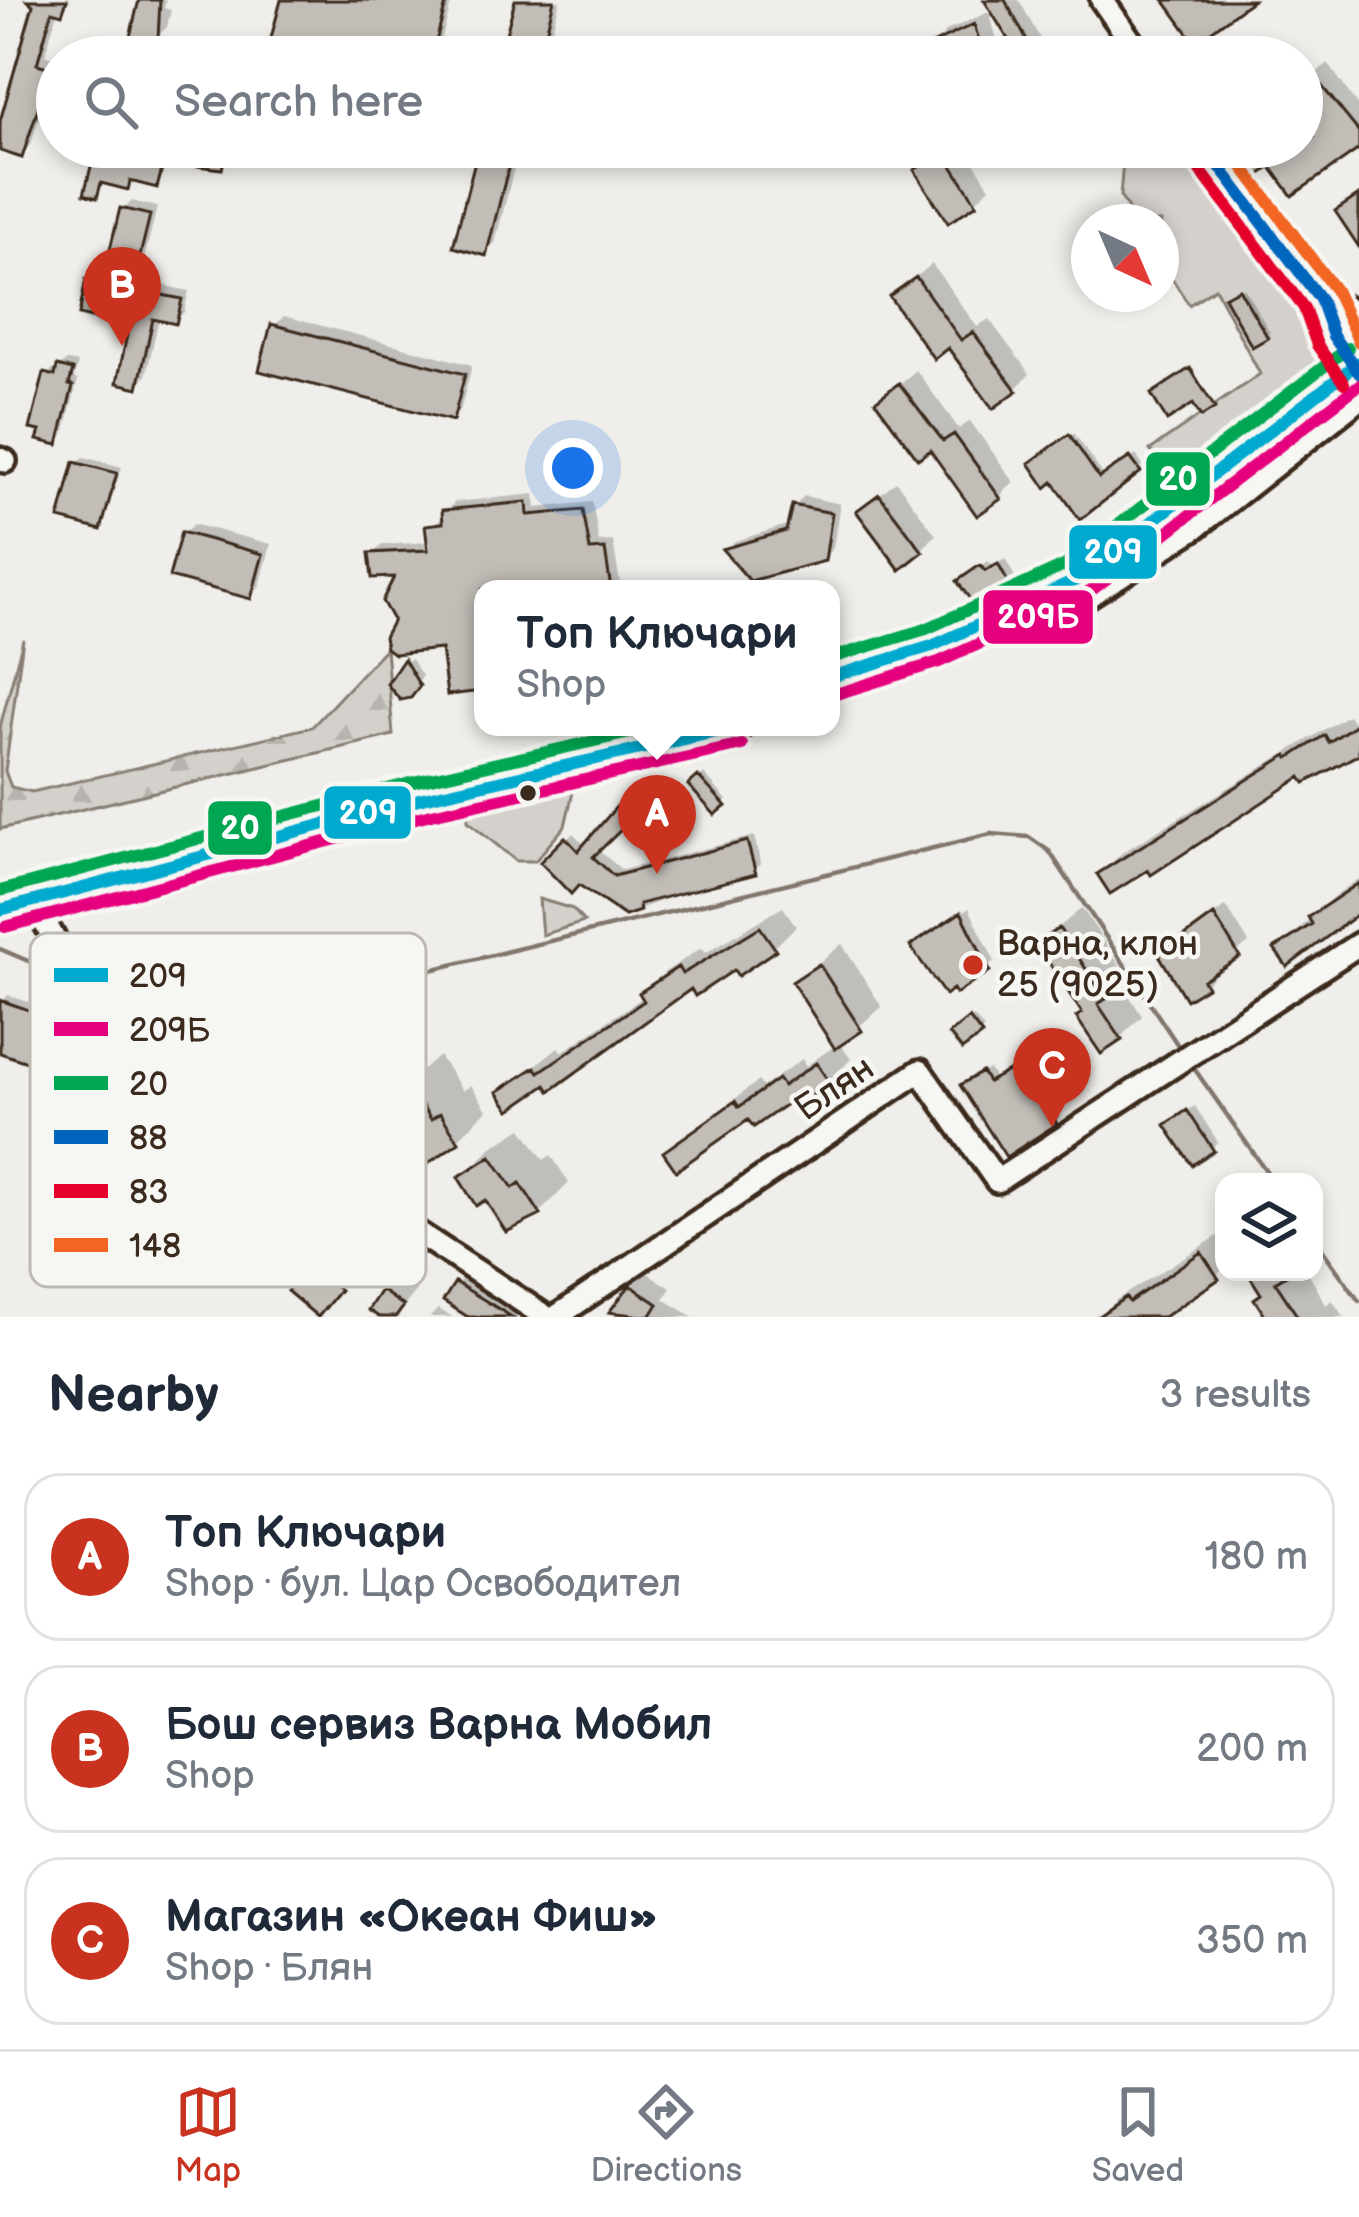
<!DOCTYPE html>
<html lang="en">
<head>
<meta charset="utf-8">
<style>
  :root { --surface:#fff; --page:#f2f2f3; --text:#1f2937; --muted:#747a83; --line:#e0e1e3; --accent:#c8321e }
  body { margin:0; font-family:"Balsamiq Sans",sans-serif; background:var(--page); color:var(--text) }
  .controls { position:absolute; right:36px; bottom:36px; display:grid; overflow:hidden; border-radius:24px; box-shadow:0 6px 18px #0003 }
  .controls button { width:108px; height:108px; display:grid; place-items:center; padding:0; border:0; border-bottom:3px solid var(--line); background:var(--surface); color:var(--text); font:60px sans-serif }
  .compass { position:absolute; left:1071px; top:204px; width:108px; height:108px; border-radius:50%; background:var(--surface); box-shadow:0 6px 18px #0003; rotate:136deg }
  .you { position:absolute; left:573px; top:468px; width:42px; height:42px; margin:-30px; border:9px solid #fff; border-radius:50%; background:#1a73e8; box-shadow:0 0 0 18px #1a73e833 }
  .badge { display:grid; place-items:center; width:78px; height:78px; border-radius:50%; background:var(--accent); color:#fff; font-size:39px; font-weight:700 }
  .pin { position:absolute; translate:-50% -99px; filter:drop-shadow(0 3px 6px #0008) }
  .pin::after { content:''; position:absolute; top:63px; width:42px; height:36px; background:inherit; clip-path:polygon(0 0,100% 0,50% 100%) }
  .popup { position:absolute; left:474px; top:580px; width:366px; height:156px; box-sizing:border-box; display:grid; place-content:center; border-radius:24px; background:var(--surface); filter:drop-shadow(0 3px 9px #0005); font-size:39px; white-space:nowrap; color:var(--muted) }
  .popup b { font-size:45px; color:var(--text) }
  .popup::after { content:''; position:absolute; left:50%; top:100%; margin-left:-24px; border:24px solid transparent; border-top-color:var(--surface) }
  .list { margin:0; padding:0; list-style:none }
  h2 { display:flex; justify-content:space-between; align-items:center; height:156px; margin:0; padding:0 48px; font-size:51px }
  h2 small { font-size:39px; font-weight:400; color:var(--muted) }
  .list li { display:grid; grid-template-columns:78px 1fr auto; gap:36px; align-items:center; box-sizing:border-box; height:168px; margin:0 24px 24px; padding:0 24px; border:3px solid var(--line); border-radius:36px }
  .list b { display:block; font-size:45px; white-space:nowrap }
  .list p { margin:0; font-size:39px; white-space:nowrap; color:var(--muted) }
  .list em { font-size:39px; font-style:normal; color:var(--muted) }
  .icon { flex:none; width:66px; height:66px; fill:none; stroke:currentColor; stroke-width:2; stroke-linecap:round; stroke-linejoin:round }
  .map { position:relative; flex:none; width:1359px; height:1317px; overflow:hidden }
  .search { position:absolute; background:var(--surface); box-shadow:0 6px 18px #0003; left:36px; right:36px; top:36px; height:132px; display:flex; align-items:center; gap:30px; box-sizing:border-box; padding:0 42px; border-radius:66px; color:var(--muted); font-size:45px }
  .sheet { height:732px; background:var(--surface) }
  nav { display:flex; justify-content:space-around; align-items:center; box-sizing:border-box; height:168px; border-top:3px solid var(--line); background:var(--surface); font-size:33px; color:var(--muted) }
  nav a { display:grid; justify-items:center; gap:6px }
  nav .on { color:var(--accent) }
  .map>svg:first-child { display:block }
</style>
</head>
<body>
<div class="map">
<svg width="1359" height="1317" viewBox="0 0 1359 1317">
  <defs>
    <pattern id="forest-firs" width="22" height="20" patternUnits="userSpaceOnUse" patternTransform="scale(3)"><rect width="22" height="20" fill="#d4d1cc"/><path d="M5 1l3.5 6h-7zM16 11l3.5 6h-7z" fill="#b7b4af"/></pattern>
  </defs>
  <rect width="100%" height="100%" fill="#efeeea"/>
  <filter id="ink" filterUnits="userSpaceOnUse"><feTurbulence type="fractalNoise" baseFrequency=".00833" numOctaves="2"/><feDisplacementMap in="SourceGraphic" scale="24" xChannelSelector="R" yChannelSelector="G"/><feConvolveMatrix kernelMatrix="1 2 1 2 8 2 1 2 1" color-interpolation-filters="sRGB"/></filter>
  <g filter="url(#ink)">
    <path fill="#d4d1cc" stroke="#887e75" stroke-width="3" d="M 1145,147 L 1189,147 L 1323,345 L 1312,384 L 1179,489 L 1150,450 L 1260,374 L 1215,288 L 1189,305 L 1161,261 L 1161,222 L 1136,222 L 1120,196 L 1123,162 Z
      M 569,785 L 573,792 L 565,826 L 535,861 L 516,861 L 468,821 L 468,809 Z
      M 539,899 L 573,909 L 584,922 L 542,935 Z"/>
    <path fill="url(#forest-firs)" stroke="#887e75" stroke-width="3" d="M 23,639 L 5,771 L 11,787 L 32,792 L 312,727 L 386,648 L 393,735 L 0,829 L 0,727 Z"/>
    <path fill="#0003" d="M 38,0 L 71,0 L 58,9 L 45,55 L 57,58 L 57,64 L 31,144 L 21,154 L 0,148 L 0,132 Z
      M 143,0 L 166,0 L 164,8 L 171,10 L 167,27 L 156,38 L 151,57 L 129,57 Z
      M 284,0 L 452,0 L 437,57 L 269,57 Z
      M 518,0 L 560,0 L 545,57 L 503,57 Z
      M 987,0 L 1019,0 L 1050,57 L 1022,57 Z
      M 989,12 L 1000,50 L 993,57 L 935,57 L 933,46 L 948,30 Z
      M 1328,63 L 1359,108 L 1359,145 L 1272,163 L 1229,147 L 1298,148 L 1316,135 L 1302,114 L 1302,85 Z
      M 99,147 L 232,147 L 221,166 L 169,159 L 157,185 L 106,181 L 96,194 Z
      M 484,147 L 515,147 L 519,148 L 517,156 Z
      M 947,147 L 964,147 L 990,187 L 975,202 L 918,171 Z
      M 483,148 L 483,153 L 516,161 L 495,243 L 485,252 L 481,151 Z
      M 132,201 L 157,207 L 139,280 L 189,291 L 184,312 L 175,321 L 159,318 L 146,376 L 137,385 L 134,318 L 89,280 L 98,271 L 107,273 L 123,210 Z
      M 1089,232 L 1089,256 L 1079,241 Z
      M 932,264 L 977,327 L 989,319 L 1030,374 L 1015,389 L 949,344 L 893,296 Z
      M 1244,288 L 1270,332 L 1266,336 L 1231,294 Z
      M 284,316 L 472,365 L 461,408 L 452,417 L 274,326 Z
      M 67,361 L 78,363 L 74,378 L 78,380 L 64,435 L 58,442 L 47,374 Z
      M 1193,368 L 1213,406 L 1157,392 Z
      M 916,370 L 959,429 L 970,421 L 1014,482 L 999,497 L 879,402 Z
      M 1074,433 L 1104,476 L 1136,455 L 1143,466 L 1080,515 L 1036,459 Z
      M 84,457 L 122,467 L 100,527 L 77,463 Z
      M 896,481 L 936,535 L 921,550 L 860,511 Z
      M 535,494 L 536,508 L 592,502 L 599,542 L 613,541 L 621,589 L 483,589 L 483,688 L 444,646 L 397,620 L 399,573 L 372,554 L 382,545 L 430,542 L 428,526 L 446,516 L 454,502 Z
      M 804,496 L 840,504 L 833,548 L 823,558 L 726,549 L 735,541 L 790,524 L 795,506 Z
      M 193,524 L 271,544 L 260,586 L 251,596 L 184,534 Z
      M 1005,559 L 1015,577 L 973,598 L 968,575 L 988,561 L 993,566 Z
      M 410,658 L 422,675 L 414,691 L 391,684 Z
      M 1348,715 L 1353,722 L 1359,718 L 1359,750 L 1302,773 L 1148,866 L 1100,874 L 1123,852 Z
      M 704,774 L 727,800 L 715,811 L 692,785 Z
      M 632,794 L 651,813 L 657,807 L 664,813 L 643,837 L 625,822 L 597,849 L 622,870 L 754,836 L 761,865 L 639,909 L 544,862 L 573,833 L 586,846 Z
      M 1359,879 L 1359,911 L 1278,949 L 1334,896 Z
      M 1226,906 L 1249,943 L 1213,970 L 1216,974 L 1205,985 L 1174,945 Z
      M 783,907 L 796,926 L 774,948 L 696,992 L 691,985 L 547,1081 L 501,1093 L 558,1047 L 562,1052 L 645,996 L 665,972 L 701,948 L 705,953 Z
      M 969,908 L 995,962 L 954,984 L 921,940 Z
      M 1082,908 L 1126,975 L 1120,981 L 1142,1016 L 1120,1038 L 1085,1012 L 1040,943 Z
      M 842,944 L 882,1007 L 839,1043 L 851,1059 L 829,1081 L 667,1152 L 758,1081 L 763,1087 L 802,1059 L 806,1066 L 836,1045 L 795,982 Z
      M 138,979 L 170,979 L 170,991 L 166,995 L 134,983 Z
      M 8,995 L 54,1011 L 32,1061 L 0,1050 L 0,1005 Z
      M 974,1017 L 984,1029 L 962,1046 L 953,1034 Z
      M 76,1035 L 143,1066 L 127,1095 L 71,1040 Z
      M 439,1056 L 463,1091 L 471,1085 L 487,1110 L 457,1140 L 407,1124 L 380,1105 Z
      M 1035,1064 L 1061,1116 L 1055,1122 L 969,1080 L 989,1069 L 995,1079 L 1016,1067 L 1020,1074 Z
      M 1195,1106 L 1218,1142 L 1212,1148 L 1176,1118 Z
      M 522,1128 L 544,1160 L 551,1155 L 569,1183 L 539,1213 L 486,1195 L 462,1178 L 492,1147 Z
      M 1224,1232 L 1224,1269 L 1158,1317 L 1099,1317 L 1116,1300 Z
      M 317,1259 L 344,1282 L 323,1308 L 291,1291 Z
      M 646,1272 L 671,1288 L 664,1299 L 693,1317 L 614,1317 L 625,1292 Z
      M 1250,1272 L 1308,1272 L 1326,1305 L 1332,1300 L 1344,1317 L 1270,1317 L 1264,1293 Z
      M 398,1277 L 417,1290 L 395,1317 L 384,1317 L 384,1292 Z
      M 464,1277 L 529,1317 L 474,1317 L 457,1284 Z
      M 438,1309 L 453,1317 L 430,1317 Z"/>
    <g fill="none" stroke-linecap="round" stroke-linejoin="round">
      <path stroke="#81766d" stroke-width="4.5" d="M 0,949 L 47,969
        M 143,1013 L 192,1028 L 991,834 L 1029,837 L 1049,851 L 1181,1050
        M 1191,1064 L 1274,1182
        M 1314,1238 L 1359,1301"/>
    </g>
    <path fill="#c2bdb7" stroke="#3b2a1e" stroke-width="3" d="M 27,0 L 67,0 L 62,14 L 52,11 L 37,64 L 51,68 L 22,158 L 0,151 L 0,121 L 33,5 Z
      M 139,0 L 160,0 L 158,40 L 150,38 L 145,57 L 125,57 Z
      M 281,0 L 447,0 L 432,57 L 266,57 Z
      M 515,0 L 554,0 L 540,57 L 500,57 Z
      M 984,0 L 1005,0 L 1036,57 L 1019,57 Z
      M 1164,0 L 1253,0 L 1195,43 Z
      M 974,24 L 984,57 L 932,57 L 930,45 Z
      M 1312,74 L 1359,132 L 1359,149 L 1292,196 L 1271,167 L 1251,181 L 1224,147 L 1275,147 L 1283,159 L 1314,137 L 1302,119 L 1302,82 Z
      M 96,147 L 227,147 L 222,169 L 164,162 L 157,188 L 130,181 L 128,190 L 101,183 L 97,198 L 84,194 Z
      M 478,149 L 511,157 L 486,256 L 453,247 Z
      M 943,152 L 977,204 L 948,223 L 914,170 Z
      M 1359,195 L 1359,247 L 1335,211 Z
      M 120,208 L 150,215 L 132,289 L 182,299 L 176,324 L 153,319 L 138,388 L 117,383 L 130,320 L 97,313 L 95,319 L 79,315 L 86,279 L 102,282 Z
      M 916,277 L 961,340 L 973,332 L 1017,391 L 993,409 L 948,348 L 934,359 L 889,296 Z
      M 1239,289 L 1268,338 L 1252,347 L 1224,297 Z
      M 271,324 L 465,374 L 453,421 L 259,371 Z
      M 57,366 L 73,370 L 69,385 L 73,386 L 58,445 L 37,440 L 40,431 L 30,429 L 44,373 L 55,376 Z
      M 1190,368 L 1215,408 L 1201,417 L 1193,404 L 1167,421 L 1151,394 Z
      M 899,383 L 943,441 L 954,434 L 1001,499 L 977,516 L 930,450 L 918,459 L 875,401 Z
      M 1069,434 L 1099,478 L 1130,457 L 1141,472 L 1080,520 L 1053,482 L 1046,488 L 1029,463 Z
      M 74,462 L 117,473 L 101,530 L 59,519 Z
      M 879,494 L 923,552 L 900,570 L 856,511 Z
      M 527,502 L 528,515 L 583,510 L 590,550 L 605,549 L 611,589 L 483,589 L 483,691 L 447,695 L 441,649 L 394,654 L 386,648 L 384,637 L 393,620 L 382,601 L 394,577 L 372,578 L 369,553 L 428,550 L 425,525 L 443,523 L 442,510 Z
      M 792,505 L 832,513 L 825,561 L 750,581 L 722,549 L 786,531 Z
      M 181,532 L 263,554 L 251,599 L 169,577 Z
      M 998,564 L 1010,586 L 972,602 L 957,581 L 980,565 L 985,571 Z
      M 404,659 L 420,686 L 411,698 L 400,700 L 387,684 Z
      M 1359,722 L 1359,754 L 1305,783 L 1301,777 L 1151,875 L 1148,870 L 1110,894 L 1097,874 L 1287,755 L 1289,758 L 1325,735 L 1329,742 Z
      M 698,776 L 726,806 L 715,815 L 688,785 Z
      M 624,798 L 643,818 L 649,811 L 660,821 L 643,841 L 625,826 L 593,857 L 614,876 L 747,841 L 756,874 L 639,904 L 640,911 L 625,916 L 579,885 L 571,894 L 540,862 L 565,837 L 578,851 Z
      M 1359,883 L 1359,913 L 1287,967 L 1274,949 L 1312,924 L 1308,917 Z
      M 961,912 L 990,971 L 956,994 L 953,989 L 945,995 L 910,946 Z
      M 1214,915 L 1240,957 L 1203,980 L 1207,987 L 1186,1000 L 1159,955 Z
      M 760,927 L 776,950 L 738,976 L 734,970 L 695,996 L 691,989 L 550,1091 L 546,1085 L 510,1110 L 497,1092 L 535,1067 L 539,1072 L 644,1001 L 639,993 L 678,967 L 682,974 Z
      M 1059,928 L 1106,999 L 1098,1004 L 1122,1040 L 1101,1054 L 1076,1017 L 1082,1013 L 1036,943 Z
      M 819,964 L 862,1031 L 835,1049 L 792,982 Z
      M 131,981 L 167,982 L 167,998 L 131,998 Z
      M 0,1000 L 49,1017 L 33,1064 L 0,1053 Z
      M 969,1018 L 982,1035 L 962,1050 L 949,1034 Z
      M 68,1038 L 140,1071 L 128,1099 L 56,1073 Z
      M 816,1063 L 830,1083 L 796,1108 L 791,1101 L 754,1127 L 748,1120 L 676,1171 L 663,1152 L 735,1101 L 739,1107 L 778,1079 L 783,1086 Z
      M 1029,1068 L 1057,1124 L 1006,1157 L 960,1085 L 982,1072 L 988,1082 L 1010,1070 L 1014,1077 Z
      M 408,1084 L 431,1119 L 440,1113 L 459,1142 L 429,1163 L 406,1128 L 396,1135 L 376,1105 Z
      M 1187,1110 L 1214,1151 L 1192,1165 L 1165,1125 Z
      M 491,1156 L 513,1188 L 520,1183 L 541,1215 L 506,1232 L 485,1200 L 476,1206 L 458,1177 Z
      M 1201,1252 L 1219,1279 L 1164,1317 L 1097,1317 L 1126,1297 L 1129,1302 Z
      M 308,1264 L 340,1290 L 318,1317 L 287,1291 Z
      M 1247,1272 L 1291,1272 L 1275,1282 L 1298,1317 L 1266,1317 L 1254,1299 L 1261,1294 Z
      M 455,1282 L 512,1317 L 468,1317 L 443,1301 Z
      M 630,1285 L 658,1304 L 650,1317 L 609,1312 Z
      M 381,1290 L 404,1306 L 396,1317 L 379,1317 L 368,1310 Z"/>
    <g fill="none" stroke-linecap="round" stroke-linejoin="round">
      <defs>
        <path id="minor" d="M 1102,0 L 1142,57
          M 1205,147 L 1359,346
          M 1326,317 L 1359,373
          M 0,459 L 5,461
          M 34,902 L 86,998 L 129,1043 L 546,1317
          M 556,1317 L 920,1071 L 997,1181 L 1359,944"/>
        <path id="major" d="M 1320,299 L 1359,318
          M 1081,597 L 1194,525 L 1359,395
          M 831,677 L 932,646 L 1075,581 L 1359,362
          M 660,745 L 738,727
          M 0,910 L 621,750 L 679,727"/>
      </defs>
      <use href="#minor" stroke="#3b2a1e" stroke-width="30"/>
      <use href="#major" stroke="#3b2a1e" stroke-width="36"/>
      <use href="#minor" stroke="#f6f6f2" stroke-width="21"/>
      <use href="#major" stroke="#f6f6f2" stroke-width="27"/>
      <defs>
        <path id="bus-1" d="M 831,677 L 932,646 L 1075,581 L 1359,362
          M 0,910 L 423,798 L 738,727"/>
        <path id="bus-2" d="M 836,694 L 939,662 L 1084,596 L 1359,385
          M 5,927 L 427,815 L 742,745"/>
        <path id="bus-3" d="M 831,658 L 926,629 L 1066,565 L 1348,348
          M 0,891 L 418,781 L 656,727"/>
        <path id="bus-4" d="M 1205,147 L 1320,299 L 1333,336 L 1359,373"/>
        <path id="bus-5" d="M 1191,158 L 1304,308 L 1317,345 L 1344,383"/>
        <path id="bus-6" d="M 1228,147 L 1335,290 L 1359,342"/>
      </defs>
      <use href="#bus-1" stroke="#f6f6f2" stroke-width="21"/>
      <use href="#bus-2" stroke="#f6f6f2" stroke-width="21"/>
      <use href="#bus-3" stroke="#f6f6f2" stroke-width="21"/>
      <use href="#bus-4" stroke="#f6f6f2" stroke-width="21"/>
      <use href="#bus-5" stroke="#f6f6f2" stroke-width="21"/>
      <use href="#bus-6" stroke="#f6f6f2" stroke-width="21"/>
      <use href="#bus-1" stroke="#00a9ce" stroke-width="12"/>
      <use href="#bus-2" stroke="#e5007d" stroke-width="12"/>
      <use href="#bus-3" stroke="#00a651" stroke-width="12"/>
      <use href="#bus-4" stroke="#0065bd" stroke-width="12"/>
      <use href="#bus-5" stroke="#e4002b" stroke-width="12"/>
      <use href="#bus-6" stroke="#f26522" stroke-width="12"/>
    </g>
  </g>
  <circle fill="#3b2a1e" stroke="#f6f6f2" stroke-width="4.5" cx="528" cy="793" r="10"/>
  <circle fill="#c8321e" stroke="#f6f6f2" stroke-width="4.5" cx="973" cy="965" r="12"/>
  <g text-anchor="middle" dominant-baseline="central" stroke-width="9" stroke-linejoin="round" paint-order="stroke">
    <g font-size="36" fill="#3b2a1e" stroke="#f6f6f2" text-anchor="start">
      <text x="997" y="944">Варна, клон<tspan x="997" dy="41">25 (9025)</tspan></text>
    </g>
    <g font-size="36" fill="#3b2a1e" stroke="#f6f6f2">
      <text transform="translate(835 1089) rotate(-34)">Блян</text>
    </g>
  </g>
  <rect x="30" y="933" width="396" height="354" rx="18" fill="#f6f6f2" stroke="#beb9b2" stroke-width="3"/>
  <rect x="54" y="968" width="54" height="14" fill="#00a9ce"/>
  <rect x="54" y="1022" width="54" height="14" fill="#e5007d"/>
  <rect x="54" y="1076" width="54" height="14" fill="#00a651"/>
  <rect x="54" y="1130" width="54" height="14" fill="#0065bd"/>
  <rect x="54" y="1184" width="54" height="14" fill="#e4002b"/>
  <rect x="54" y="1238" width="54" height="14" fill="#f26522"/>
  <g font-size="33" fill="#3b2a1e">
    <text x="129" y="987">209</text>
    <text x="129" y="1041">209Б</text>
    <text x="129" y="1095">20</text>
    <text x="129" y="1149">88</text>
    <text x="129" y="1203">83</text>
    <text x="129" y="1257">148</text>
  </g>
  <g stroke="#f6f6f2" stroke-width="4.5">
    <rect x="1144" y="450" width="68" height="58" rx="12" fill="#00a651"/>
    <rect x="1067" y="523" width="92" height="58" rx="12" fill="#00a9ce"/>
    <rect x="981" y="588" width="114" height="58" rx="12" fill="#e5007d"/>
    <rect x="322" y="784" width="91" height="57" rx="12" fill="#00a9ce"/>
    <rect x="206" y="799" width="68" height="58" rx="12" fill="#00a651"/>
  </g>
  <g font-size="33" text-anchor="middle" font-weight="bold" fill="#fff">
    <text x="1178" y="490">20</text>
    <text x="1113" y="563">209</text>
    <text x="1038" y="628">209Б</text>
    <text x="368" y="824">209</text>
    <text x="240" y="839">20</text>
  </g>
</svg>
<div class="controls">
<button><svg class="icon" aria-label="layers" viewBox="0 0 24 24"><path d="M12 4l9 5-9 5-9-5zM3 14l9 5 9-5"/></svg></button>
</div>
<svg class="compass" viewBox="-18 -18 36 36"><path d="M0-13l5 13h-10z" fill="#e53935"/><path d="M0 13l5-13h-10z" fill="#747a83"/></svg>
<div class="you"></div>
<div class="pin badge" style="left:657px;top:874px">A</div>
<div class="popup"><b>Топ Ключари</b>Shop</div>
<div class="pin badge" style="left:122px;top:346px">B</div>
<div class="pin badge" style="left:1052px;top:1127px">C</div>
<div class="search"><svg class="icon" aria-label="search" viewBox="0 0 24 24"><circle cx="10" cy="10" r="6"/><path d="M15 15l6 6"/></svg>Search here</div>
</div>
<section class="sheet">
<h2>Nearby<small>3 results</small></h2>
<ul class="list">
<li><span class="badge">A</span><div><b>Топ Ключари</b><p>Shop · бул. Цар Освободител</p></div><em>180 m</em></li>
<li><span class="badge">B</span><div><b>Бош сервиз Варна Мобил</b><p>Shop</p></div><em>200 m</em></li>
<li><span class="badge">C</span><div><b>Магазин «Океан Фиш»</b><p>Shop · Блян</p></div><em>350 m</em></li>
</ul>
</section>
<nav>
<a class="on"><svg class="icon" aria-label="map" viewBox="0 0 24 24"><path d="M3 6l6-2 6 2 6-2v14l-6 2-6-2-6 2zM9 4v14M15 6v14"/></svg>Map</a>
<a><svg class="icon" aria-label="directions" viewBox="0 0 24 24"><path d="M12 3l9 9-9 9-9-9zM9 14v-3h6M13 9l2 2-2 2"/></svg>Directions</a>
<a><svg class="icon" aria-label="saved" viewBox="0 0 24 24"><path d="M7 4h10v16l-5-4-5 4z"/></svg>Saved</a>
</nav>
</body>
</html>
